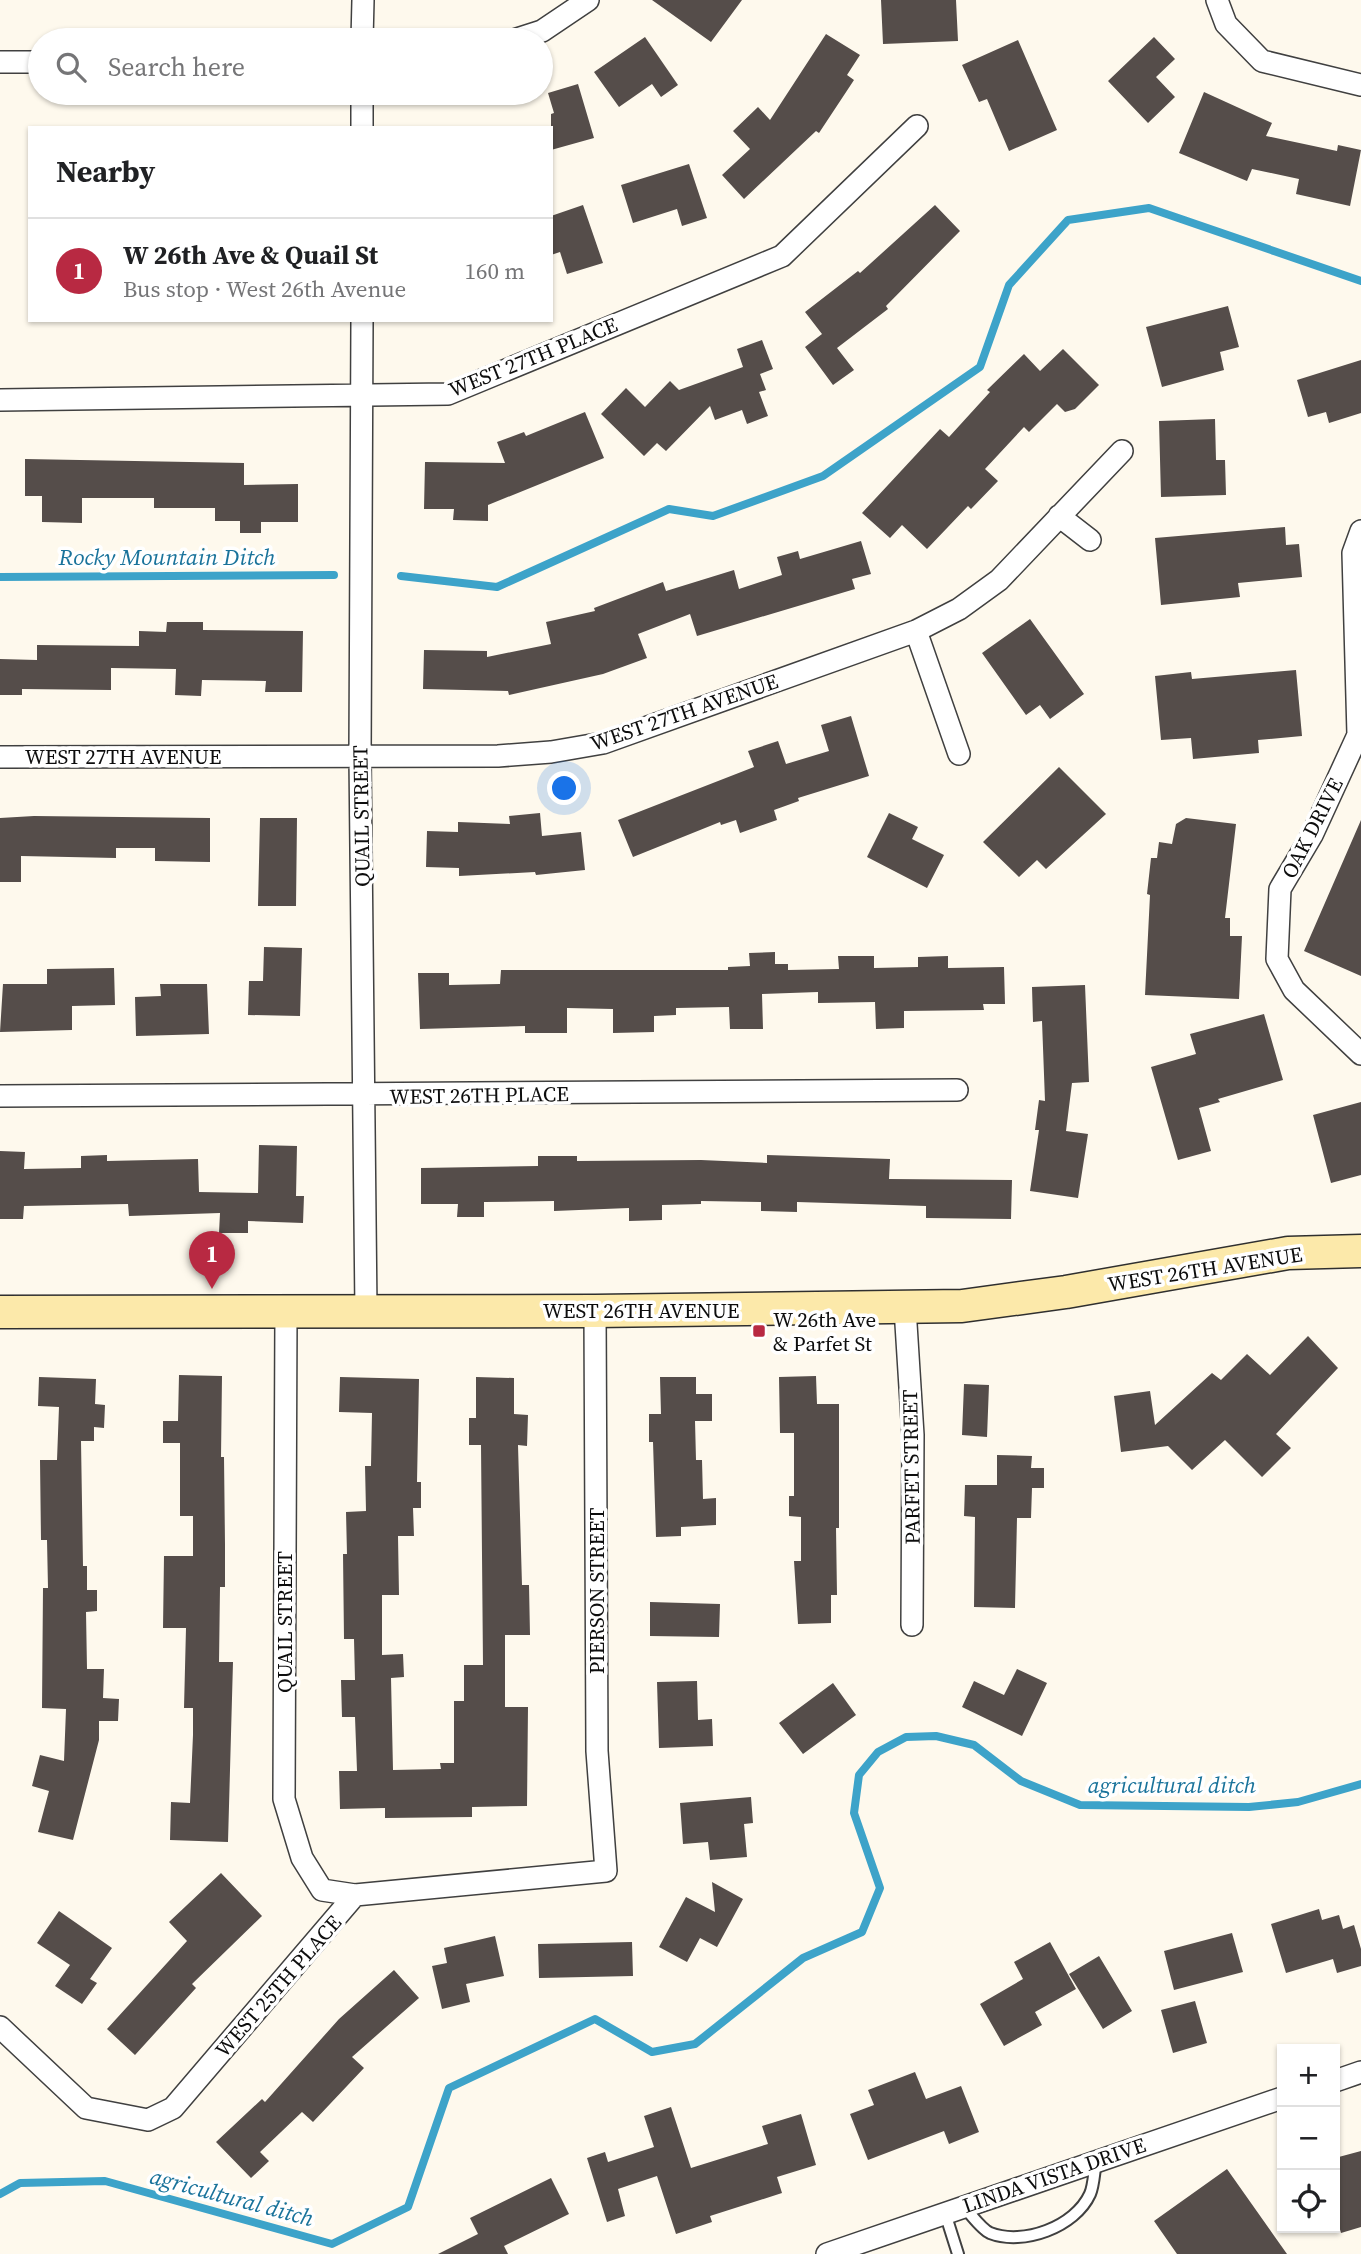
<!DOCTYPE html>
<html lang="en">
<head>
<meta charset="utf-8">
<style>
  :root { --surface:#fff; --page:#f2f2f2; --text:#202124; --muted:#757577; --line:#e0e0e0; --accent:#b82942 }
  body { margin:0; font-family:"Source Serif 4",serif; background:var(--page); color:var(--text) }
  .controls { position:absolute; right:21px; bottom:21px; display:grid; overflow:hidden; border-radius:0px; box-shadow:0 2px 5px #0004 }
  .controls button { width:63px; height:63px; display:grid; place-items:center; padding:0; border:0; border-bottom:2px solid var(--line); background:var(--surface); color:var(--text); font:35px sans-serif }
  .you { position:absolute; left:565px; top:789px; width:24px; height:24px; margin:-18px; border:5px solid #fff; border-radius:50%; background:#1a73e8; box-shadow:0 0 0 10px #1a73e833 }
  .badge { display:grid; place-items:center; width:46px; height:46px; border-radius:50%; background:var(--accent); color:#fff; font-size:23px; font-weight:700 }
  .pin { position:absolute; translate:-50% -58px; filter:drop-shadow(0 2px 4px #0008) }
  .pin::after { content:''; position:absolute; top:37px; width:24px; height:21px; background:inherit; clip-path:polygon(0 0,100% 0,50% 100%) }
  .list { margin:0; padding:0; list-style:none }
  h2 { display:flex; justify-content:space-between; align-items:center; height:91px; margin:0; padding:0 28px; font-size:30px }
  h2 small { font-size:23px; font-weight:400; color:var(--muted) }
  .list li { display:grid; grid-template-columns:46px 1fr auto; gap:21px; align-items:center; box-sizing:border-box; height:105px; padding:0 28px; border-top:2px solid var(--line) }
  .list b { display:block; font-size:26px; white-space:nowrap }
  .list p { margin:0; font-size:23px; white-space:nowrap; color:var(--muted) }
  .list em { font-size:23px; font-style:normal; color:var(--muted) }
  .icon { flex:none; width:38px; height:38px; fill:none; stroke:currentColor; stroke-width:2; stroke-linecap:round; stroke-linejoin:round }
  .map { position:relative; flex:none; width:1361px; height:2254px; overflow:hidden }
  .search { position:absolute; background:var(--surface); box-shadow:0 2px 5px #0004; left:28px; top:28px; width:525px; height:77px; display:flex; align-items:center; gap:18px; box-sizing:border-box; padding:0 24px; border-radius:38px; color:var(--muted); font-size:26px }
  .panel { position:absolute; background:var(--surface); box-shadow:0 2px 5px #0004; left:28px; top:126px; width:525px; height:196px; border-radius:0px }
  .map>svg:first-child { display:block }
</style>
</head>
<body>
<div class="map">
<svg width="1361" height="2254" viewBox="0 0 1361 2254">
  <rect width="100%" height="100%" fill="#fef9ed"/>
  <g fill="none" stroke-linecap="round" stroke-linejoin="round">
    <path stroke="#3da3c9" stroke-width="8" d="M 401,576 L 497,587 L 669,509 L 713,516 L 823,476 L 980,367 L 1009,285 L 1068,220 L 1149,208 L 1361,281
      M 0,577 L 334,575
      M 0,2194 L 20,2183 L 105,2181 L 332,2244 L 408,2207 L 449,2088 L 595,2019 L 652,2052 L 695,2044 L 803,1958 L 862,1932 L 880,1888 L 854,1813 L 859,1775 L 878,1752 L 906,1737 L 936,1736 L 974,1745 L 1021,1781 L 1080,1805 L 1249,1807 L 1298,1802 L 1361,1784"/>
  </g>
  <path fill="#554d4a" d="M 652,0 L 742,0 L 711,42 Z
    M 881,0 L 956,0 L 958,41 L 883,44 Z
    M 826,34 L 860,55 L 847,75 L 854,80 L 819,133 L 816,131 L 744,199 L 722,175 L 750,149 L 733,131 L 758,107 L 770,120 Z
    M 645,37 L 678,85 L 661,97 L 652,84 L 619,107 L 594,72 Z
    M 1154,37 L 1175,59 L 1156,77 L 1175,97 L 1148,123 L 1108,81 Z
    M 1018,40 L 1057,130 L 1009,151 L 987,99 L 979,102 L 962,65 Z
    M 578,84 L 594,138 L 551,150 L 551,114 L 554,113 L 548,93 Z
    M 1204,92 L 1272,123 L 1266,136 L 1337,151 L 1338,145 L 1361,150 L 1350,206 L 1296,194 L 1299,179 L 1252,169 L 1247,181 L 1179,153 Z
    M 689,164 L 707,218 L 682,226 L 677,209 L 633,223 L 621,185 Z
    M 583,205 L 603,263 L 567,274 L 560,252 L 551,255 L 551,216 Z
    M 935,205 L 960,231 L 886,306 L 888,309 L 837,348 L 854,370 L 833,385 L 805,347 L 822,334 L 805,312 L 858,271 L 860,273 Z
    M 1228,306 L 1239,347 L 1220,352 L 1224,370 L 1162,387 L 1146,327 Z
    M 762,340 L 773,369 L 760,374 L 766,390 L 759,392 L 768,416 L 747,424 L 742,410 L 715,420 L 710,406 L 666,451 L 657,443 L 644,456 L 601,414 L 626,388 L 645,407 L 670,381 L 679,390 L 743,367 L 737,349 Z
    M 1063,349 L 1099,385 L 1075,409 L 1065,412 L 1057,404 L 1029,432 L 1024,427 L 985,469 L 998,481 L 971,509 L 968,506 L 927,549 L 902,525 L 890,538 L 862,513 L 940,429 L 949,437 L 990,392 L 987,390 L 1024,354 L 1040,371 Z
    M 1361,360 L 1361,413 L 1329,423 L 1326,412 L 1308,417 L 1297,380 Z
    M 585,412 L 604,458 L 488,505 L 488,521 L 453,520 L 454,509 L 424,509 L 425,462 L 505,463 L 497,442 L 524,432 L 526,436 Z
    M 1215,419 L 1216,460 L 1225,460 L 1226,495 L 1161,497 L 1159,421 Z
    M 25,459 L 244,463 L 244,485 L 298,484 L 298,522 L 261,522 L 261,533 L 240,533 L 240,521 L 215,521 L 215,508 L 154,508 L 154,498 L 82,498 L 82,523 L 42,522 L 42,496 L 25,496 Z
    M 1285,527 L 1286,545 L 1299,544 L 1302,577 L 1238,583 L 1240,597 L 1161,605 L 1155,538 Z
    M 861,541 L 871,574 L 852,579 L 855,589 L 697,636 L 690,614 L 638,634 L 647,658 L 603,674 L 509,695 L 508,691 L 423,689 L 424,650 L 487,651 L 487,657 L 551,644 L 546,622 L 595,611 L 594,608 L 663,582 L 666,591 L 734,570 L 739,589 L 782,575 L 777,557 L 798,551 L 800,559 Z
    M 1030,619 L 1084,694 L 1050,719 L 1040,705 L 1026,715 L 982,653 Z
    M 167,622 L 203,622 L 203,630 L 303,631 L 302,692 L 265,692 L 266,681 L 202,680 L 201,696 L 175,695 L 176,669 L 111,668 L 111,690 L 22,689 L 22,695 L 0,695 L 0,659 L 37,660 L 37,645 L 139,646 L 139,631 L 166,632 Z
    M 1296,670 L 1302,736 L 1258,740 L 1259,753 L 1193,759 L 1191,738 L 1161,740 L 1155,676 L 1191,672 L 1192,679 Z
    M 851,716 L 869,776 L 798,798 L 799,801 L 774,810 L 777,820 L 740,833 L 736,820 L 721,825 L 720,822 L 633,857 L 618,820 L 754,767 L 748,751 L 778,741 L 786,764 L 829,751 L 821,725 Z
    M 1059,767 L 1106,814 L 1046,869 L 1037,860 L 1019,877 L 983,842 Z
    M 540,813 L 542,836 L 581,832 L 585,870 L 536,875 L 535,872 L 459,876 L 459,868 L 426,867 L 427,831 L 458,832 L 458,822 L 510,824 L 509,816 Z
    M 889,813 L 918,827 L 912,839 L 944,855 L 927,888 L 867,857 Z
    M 34,816 L 210,818 L 210,862 L 155,861 L 155,848 L 116,848 L 116,858 L 21,856 L 21,882 L 0,882 L 0,818 Z
    M 260,818 L 297,818 L 296,906 L 258,906 Z
    M 1186,818 L 1236,824 L 1225,918 L 1230,918 L 1230,936 L 1242,936 L 1239,999 L 1145,995 L 1150,895 L 1147,894 L 1151,858 L 1157,858 L 1159,842 L 1172,844 L 1176,824 Z
    M 1361,820 L 1361,976 L 1304,951 Z
    M 264,947 L 302,948 L 300,1016 L 248,1015 L 249,981 L 263,981 Z
    M 775,952 L 775,964 L 788,964 L 788,970 L 839,969 L 838,956 L 874,956 L 874,968 L 918,967 L 918,957 L 948,956 L 948,968 L 1004,967 L 1005,1004 L 983,1004 L 984,1010 L 904,1011 L 904,1028 L 876,1029 L 875,1002 L 818,1003 L 818,992 L 762,994 L 763,1029 L 730,1029 L 729,1007 L 676,1008 L 676,1015 L 654,1016 L 654,1032 L 613,1033 L 613,1009 L 567,1008 L 567,1033 L 525,1033 L 525,1026 L 420,1029 L 418,973 L 449,973 L 449,985 L 500,984 L 501,970 L 728,970 L 728,967 L 750,966 L 749,953 Z
    M 114,968 L 115,1005 L 72,1006 L 72,1030 L 0,1032 L 3,984 L 47,984 L 47,969 Z
    M 160,984 L 207,984 L 209,1034 L 136,1036 L 135,997 L 161,996 Z
    M 1085,985 L 1089,1082 L 1072,1083 L 1066,1131 L 1088,1134 L 1078,1198 L 1030,1191 L 1039,1130 L 1035,1130 L 1039,1100 L 1045,1101 L 1042,1021 L 1033,1022 L 1032,987 Z
    M 1264,1014 L 1283,1080 L 1218,1099 L 1220,1102 L 1199,1108 L 1211,1151 L 1178,1160 L 1151,1067 L 1196,1054 L 1190,1034 Z
    M 1361,1102 L 1361,1175 L 1331,1183 L 1313,1115 Z
    M 259,1145 L 297,1146 L 296,1196 L 304,1196 L 303,1223 L 248,1221 L 248,1233 L 219,1233 L 220,1213 L 129,1216 L 128,1204 L 24,1206 L 23,1219 L 0,1219 L 0,1151 L 25,1152 L 24,1169 L 81,1168 L 81,1156 L 107,1155 L 107,1161 L 198,1159 L 199,1192 L 258,1193 Z
    M 767,1155 L 890,1159 L 889,1179 L 1012,1180 L 1011,1219 L 926,1218 L 926,1206 L 797,1202 L 797,1212 L 761,1211 L 761,1202 L 701,1201 L 701,1204 L 662,1205 L 662,1220 L 629,1221 L 629,1208 L 554,1211 L 554,1201 L 484,1202 L 484,1217 L 457,1217 L 458,1204 L 421,1204 L 421,1168 L 538,1166 L 538,1156 L 577,1156 L 577,1161 L 701,1160 L 767,1163 Z
    M 1308,1336 L 1338,1368 L 1276,1434 L 1291,1448 L 1262,1477 L 1225,1440 L 1192,1470 L 1168,1446 L 1121,1452 L 1114,1396 L 1150,1391 L 1155,1425 L 1212,1373 L 1221,1380 L 1247,1354 L 1270,1375 Z
    M 179,1375 L 222,1376 L 221,1457 L 224,1457 L 225,1544 L 225,1587 L 220,1587 L 219,1662 L 233,1662 L 228,1842 L 170,1840 L 171,1802 L 190,1803 L 193,1735 L 193,1708 L 184,1708 L 186,1628 L 163,1628 L 164,1556 L 193,1556 L 193,1516 L 180,1516 L 180,1443 L 163,1443 L 163,1421 L 178,1421 Z
    M 816,1376 L 817,1404 L 839,1404 L 839,1528 L 836,1528 L 837,1595 L 831,1595 L 831,1623 L 798,1624 L 794,1561 L 801,1561 L 801,1517 L 789,1516 L 789,1496 L 794,1496 L 794,1433 L 780,1433 L 779,1377 Z
    M 39,1377 L 96,1379 L 95,1404 L 105,1405 L 104,1428 L 94,1427 L 94,1441 L 81,1441 L 83,1566 L 87,1566 L 87,1590 L 97,1590 L 97,1611 L 86,1612 L 87,1669 L 104,1669 L 103,1698 L 119,1699 L 118,1721 L 99,1721 L 99,1740 L 73,1840 L 38,1832 L 49,1791 L 32,1786 L 40,1755 L 64,1761 L 66,1709 L 42,1708 L 43,1588 L 48,1588 L 47,1540 L 41,1540 L 40,1460 L 57,1460 L 59,1407 L 38,1406 Z
    M 340,1377 L 419,1379 L 417,1482 L 421,1482 L 421,1508 L 413,1508 L 414,1536 L 398,1536 L 399,1595 L 382,1595 L 382,1655 L 403,1654 L 404,1677 L 391,1678 L 393,1770 L 441,1769 L 440,1763 L 454,1763 L 454,1701 L 464,1701 L 464,1665 L 483,1665 L 481,1445 L 469,1445 L 469,1418 L 476,1418 L 476,1377 L 514,1378 L 514,1414 L 528,1415 L 527,1446 L 518,1445 L 522,1585 L 529,1585 L 530,1635 L 505,1635 L 505,1707 L 528,1707 L 527,1806 L 472,1807 L 472,1817 L 385,1818 L 385,1808 L 340,1809 L 339,1771 L 357,1771 L 355,1717 L 342,1717 L 341,1680 L 355,1680 L 354,1639 L 344,1639 L 343,1554 L 347,1554 L 346,1512 L 366,1511 L 365,1466 L 371,1466 L 372,1413 L 339,1412 Z
    M 660,1377 L 696,1377 L 696,1394 L 712,1394 L 712,1421 L 695,1421 L 696,1460 L 702,1460 L 703,1499 L 716,1498 L 716,1525 L 681,1527 L 681,1536 L 656,1537 L 653,1442 L 649,1442 L 649,1414 L 661,1414 Z
    M 964,1384 L 989,1385 L 987,1437 L 962,1435 Z
    M 997,1455 L 1032,1456 L 1031,1468 L 1044,1468 L 1044,1488 L 1032,1488 L 1031,1518 L 1017,1518 L 1015,1608 L 974,1607 L 975,1517 L 964,1516 L 965,1485 L 997,1485 Z
    M 650,1602 L 720,1604 L 719,1637 L 650,1636 Z
    M 1017,1669 L 1047,1683 L 1022,1736 L 962,1707 L 974,1681 L 1004,1695 Z
    M 697,1681 L 698,1720 L 712,1719 L 713,1746 L 659,1748 L 657,1682 Z
    M 833,1683 L 856,1715 L 803,1754 L 779,1723 Z
    M 751,1797 L 753,1823 L 744,1824 L 747,1857 L 710,1860 L 708,1842 L 683,1844 L 680,1803 Z
    M 221,1873 L 262,1916 L 192,1984 L 196,1988 L 135,2055 L 107,2029 L 187,1941 L 169,1922 Z
    M 712,1882 L 743,1899 L 717,1947 L 700,1938 L 687,1962 L 659,1947 L 686,1897 L 715,1912 Z
    M 1319,1909 L 1322,1920 L 1339,1915 L 1343,1929 L 1354,1925 L 1361,1949 L 1361,1966 L 1337,1973 L 1333,1959 L 1286,1973 L 1271,1924 Z
    M 59,1911 L 112,1948 L 90,1979 L 97,1983 L 82,2004 L 55,1986 L 70,1965 L 37,1943 Z
    M 1232,1933 L 1243,1972 L 1174,1990 L 1164,1951 Z
    M 495,1936 L 504,1976 L 466,1984 L 470,2002 L 442,2009 L 432,1966 L 447,1963 L 444,1948 Z
    M 632,1942 L 633,1976 L 539,1978 L 538,1944 Z
    M 1050,1942 L 1076,1989 L 1035,2012 L 1042,2025 L 1004,2046 L 980,2004 L 1023,1979 L 1014,1962 Z
    M 1099,1956 L 1132,2011 L 1103,2029 L 1069,1974 Z
    M 394,1970 L 419,1998 L 352,2057 L 364,2068 L 313,2122 L 302,2112 L 260,2152 L 269,2161 L 251,2178 L 216,2142 L 262,2099 L 265,2102 L 339,2019 Z
    M 1195,2001 L 1207,2043 L 1173,2053 L 1161,2010 Z
    M 915,2072 L 926,2099 L 961,2086 L 979,2132 L 949,2144 L 944,2131 L 868,2160 L 850,2114 L 874,2105 L 868,2090 Z
    M 671,2107 L 691,2168 L 768,2144 L 762,2126 L 801,2114 L 816,2165 L 777,2177 L 782,2193 L 710,2216 L 712,2222 L 676,2234 L 657,2176 L 618,2189 L 625,2216 L 607,2222 L 587,2158 L 605,2152 L 608,2162 L 654,2147 L 644,2116 Z
    M 1361,2151 L 1361,2227 L 1341,2233 L 1335,2211 L 1335,2158 Z
    M 1227,2169 L 1287,2254 L 1177,2254 L 1154,2221 Z
    M 551,2178 L 569,2214 L 504,2246 L 508,2254 L 438,2254 L 478,2234 L 470,2218 Z"/>
  <g fill="none" stroke-linecap="round" stroke-linejoin="round">
    <defs>
      <path id="lane" d="M 963,2206 C 971,2214 981,2229 990,2233 C 1023,2246 1075,2227 1090,2194 C 1094,2185 1094,2171 1096,2162
        M 945,2213 L 958,2254"/>
      <path id="street" d="M 1217,0 L 1226,24 L 1262,61 L 1361,85
        M 362,40 L 363,0
        M 514,40 L 542,31 L 588,0
        M 0,62 L 40,62
        M 362,128 L 362,93
        M 362,320 L 360,756 L 366,1311
        M 0,400 L 448,394 L 782,256 L 917,126
        M 1059,516 L 1090,540
        M 1361,531 L 1353,553 L 1358,735 L 1312,835 L 1280,889 L 1277,959 L 1294,990 L 1361,1054
        M 916,631 L 959,754
        M 0,757 L 498,756 L 551,752 L 603,743 L 916,631 L 959,609 L 999,580 L 1122,451
        M 0,1096 L 957,1090
        M 905,1308 L 913,1435 L 912,1625
        M 286,1312 L 284,1799 L 302,1858 L 322,1890 L 355,1895
        M 0,2027 L 86,2108 L 148,2120 L 173,2108 L 355,1895 L 606,1871 L 597,1751 L 595,1311
        M 1335,2081 L 1361,2072
        M 827,2254 L 1282,2098"/>
      <path id="secondary" d="M 0,1312 L 595,1311 L 962,1306 L 1066,1292 L 1288,1253 L 1361,1251"/>
    </defs>
    <use href="#lane" stroke="#404040" stroke-width="14"/>
    <use href="#street" stroke="#404040" stroke-width="24"/>
    <use href="#secondary" stroke="#2f2f2f" stroke-width="35"/>
    <use href="#lane" stroke="#fff" stroke-width="10"/>
    <use href="#street" stroke="#fff" stroke-width="21"/>
    <use href="#secondary" stroke="#fce9aa" stroke-width="32"/>
  </g>
  <rect fill="#b82942" stroke="#fff" stroke-width="2.5" x="752" y="1324" width="14" height="14" rx="3.5"/>
  <g text-anchor="middle" dominant-baseline="central" stroke-width="7" stroke-linejoin="round" paint-order="stroke">
    <g font-size="21" fill="#0d0d0d" stroke="#fff">
      <text transform="translate(533 357) rotate(-22)">WEST 27TH PLACE</text>
      <text transform="translate(684 712) rotate(-19)">WEST 27TH AVENUE</text>
      <text x="123" y="756">WEST 27TH AVENUE</text>
      <text transform="translate(361 816) rotate(-91)">QUAIL STREET</text>
      <text transform="translate(1312 828) rotate(-63)">OAK DRIVE</text>
      <text transform="translate(479 1095) rotate(-1)">WEST 26TH PLACE</text>
      <text transform="translate(1205 1269) rotate(-9)">WEST 26TH AVENUE</text>
      <text x="641" y="1310">WEST 26TH AVENUE</text>
      <text transform="translate(911 1467) rotate(-91)">PARFET STREET</text>
      <text transform="translate(596 1591) rotate(-90)">PIERSON STREET</text>
      <text transform="translate(284 1622) rotate(-90)">QUAIL STREET</text>
      <text transform="translate(278 1986) rotate(-49)">WEST 25TH PLACE</text>
      <text transform="translate(1054 2175) rotate(-19)">LINDA VISTA DRIVE</text>
    </g>
    <g font-size="21" fill="#0d0d0d" stroke="#fff" text-anchor="start">
      <text x="773" y="1319">W 26th Ave<tspan x="773" dy="24">&amp; Parfet St</tspan></text>
    </g>
    <g font-size="23" font-style="italic" fill="#1a739b" stroke="#fff">
      <text x="167" y="557">Rocky Mountain Ditch</text>
      <text x="1172" y="1785">agricultural ditch</text>
      <text transform="translate(232 2197) rotate(15)">agricultural ditch</text>
    </g>
  </g>
</svg>
<div class="controls">
<button>+</button>
<button>−</button>
<button><svg class="icon" aria-label="locate" viewBox="0 0 24 24"><circle cx="12" cy="12" r="6"/><path d="M12 2v4M12 18v4M2 12h4M18 12h4"/></svg></button>
</div>
<div class="you"></div>
<div class="pin badge" style="left:212px;top:1289px">1</div>
<div class="search"><svg class="icon" aria-label="search" viewBox="0 0 24 24"><circle cx="10" cy="10" r="6"/><path d="M15 15l6 6"/></svg>Search here</div>
<section class="panel">
<h2>Nearby<small></small></h2>
<ul class="list">
<li><span class="badge">1</span><div><b>W 26th Ave &amp; Quail St</b><p>Bus stop · West 26th Avenue</p></div><em>160 m</em></li>
</ul>
</section>
</div>
</body>
</html>
